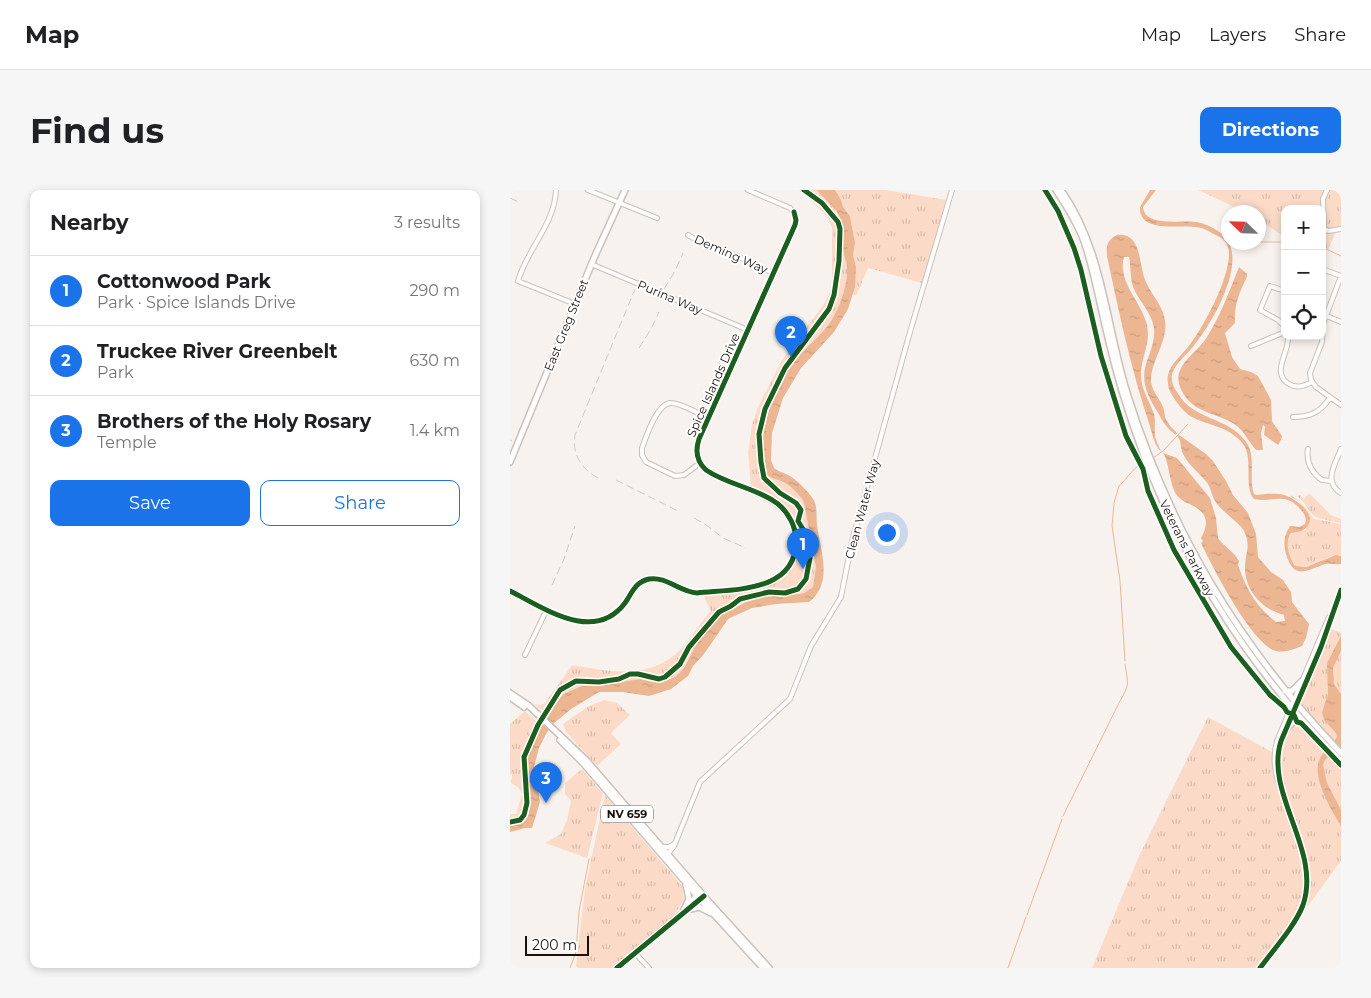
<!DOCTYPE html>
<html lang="en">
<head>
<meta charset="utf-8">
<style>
  :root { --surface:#fff; --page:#f6f6f6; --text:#202124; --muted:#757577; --line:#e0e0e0; --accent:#1a73e8 }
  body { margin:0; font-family:Montserrat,sans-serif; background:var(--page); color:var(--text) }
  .controls { position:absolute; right:15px; top:15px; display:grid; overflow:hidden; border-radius:10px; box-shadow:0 2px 8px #0003 }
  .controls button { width:45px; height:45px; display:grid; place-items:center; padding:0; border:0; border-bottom:1px solid var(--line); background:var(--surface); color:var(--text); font:25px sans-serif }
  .compass { position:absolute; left:711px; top:15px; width:45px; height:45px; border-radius:50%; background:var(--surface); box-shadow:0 2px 8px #0003; rotate:293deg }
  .scale { position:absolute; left:15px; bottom:12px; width:64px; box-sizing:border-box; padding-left:5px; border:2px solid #1b110b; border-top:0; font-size:14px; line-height:18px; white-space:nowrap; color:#1b110b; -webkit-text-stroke:4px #fff; paint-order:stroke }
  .you { position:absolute; left:376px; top:342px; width:18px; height:18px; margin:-12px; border:4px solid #fff; border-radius:50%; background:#1a73e8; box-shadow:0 0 0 8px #1a73e833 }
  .badge { display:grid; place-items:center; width:32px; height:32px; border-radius:50%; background:var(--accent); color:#fff; font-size:16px; font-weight:700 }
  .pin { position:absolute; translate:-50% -41px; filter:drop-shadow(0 1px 2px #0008) }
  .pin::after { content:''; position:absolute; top:26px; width:18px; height:15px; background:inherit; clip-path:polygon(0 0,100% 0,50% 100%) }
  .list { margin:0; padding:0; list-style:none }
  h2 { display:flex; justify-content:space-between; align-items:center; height:65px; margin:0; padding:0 20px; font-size:21px }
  h2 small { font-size:16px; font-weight:400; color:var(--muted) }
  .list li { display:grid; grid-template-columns:32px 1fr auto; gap:15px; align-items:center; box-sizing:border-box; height:70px; padding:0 20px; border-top:1px solid var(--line) }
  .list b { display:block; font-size:19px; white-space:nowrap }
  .list p { margin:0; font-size:16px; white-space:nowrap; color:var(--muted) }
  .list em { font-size:16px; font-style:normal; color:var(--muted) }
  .actions { display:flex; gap:10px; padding:15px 20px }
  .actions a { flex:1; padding:11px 0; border:1px solid var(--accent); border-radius:10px; text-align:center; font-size:18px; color:var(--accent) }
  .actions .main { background:var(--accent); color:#fff }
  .icon { flex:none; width:28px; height:28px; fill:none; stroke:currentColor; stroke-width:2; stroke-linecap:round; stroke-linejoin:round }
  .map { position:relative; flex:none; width:831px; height:778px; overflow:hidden; border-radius:10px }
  header { display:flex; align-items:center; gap:30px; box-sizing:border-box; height:70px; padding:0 25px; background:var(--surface); border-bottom:1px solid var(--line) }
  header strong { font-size:24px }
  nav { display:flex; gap:28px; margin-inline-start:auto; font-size:18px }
  .intro { display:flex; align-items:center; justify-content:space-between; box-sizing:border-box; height:120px; padding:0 30px }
  h1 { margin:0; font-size:35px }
  .button { padding:12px 22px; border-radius:10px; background:var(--accent); color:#fff; font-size:18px; font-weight:700 }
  main { display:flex; gap:30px; padding:0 30px }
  aside { flex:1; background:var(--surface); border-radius:10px; box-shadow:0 2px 8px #0003 }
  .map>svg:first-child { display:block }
</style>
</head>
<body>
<header>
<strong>Map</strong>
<nav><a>Map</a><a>Layers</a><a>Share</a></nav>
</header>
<div class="intro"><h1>Find us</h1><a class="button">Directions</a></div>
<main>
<aside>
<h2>Nearby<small>3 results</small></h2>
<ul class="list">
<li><span class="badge">1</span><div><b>Cottonwood Park</b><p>Park · Spice Islands Drive</p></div><em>290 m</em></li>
<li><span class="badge">2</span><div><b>Truckee River Greenbelt</b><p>Park</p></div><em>630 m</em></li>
<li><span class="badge">3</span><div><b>Brothers of the Holy Rosary</b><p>Temple</p></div><em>1.4 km</em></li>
</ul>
<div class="actions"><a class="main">Save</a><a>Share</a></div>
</aside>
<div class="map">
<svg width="831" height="778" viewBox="0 0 831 778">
  <defs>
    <pattern id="grass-tufts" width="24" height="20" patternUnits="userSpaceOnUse" patternTransform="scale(1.25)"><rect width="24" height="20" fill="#fbdbc8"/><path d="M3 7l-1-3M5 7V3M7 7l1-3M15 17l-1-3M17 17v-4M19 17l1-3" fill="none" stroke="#d7bbaa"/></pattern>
    <pattern id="water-ripples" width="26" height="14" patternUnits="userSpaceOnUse" patternTransform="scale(1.25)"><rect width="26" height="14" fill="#ecb693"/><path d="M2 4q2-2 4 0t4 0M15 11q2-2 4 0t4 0" fill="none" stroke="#ca9b7d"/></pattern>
  </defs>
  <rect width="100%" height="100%" fill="#f8f2ee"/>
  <path fill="url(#grass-tufts)" d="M 289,0 L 307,0 C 319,11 330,24 332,40 C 333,47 332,53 333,59 C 334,64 336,69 337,74 C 339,87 331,114 325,125 C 316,142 300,154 288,168 C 264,196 244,248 256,284 C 262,290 269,289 275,293 C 282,297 291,306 294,313 L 306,377 L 303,397 L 294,403 L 289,404 L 256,406 L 236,412 L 208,427 L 188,451 L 174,478 L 165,487 L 154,491 L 143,492 L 130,489 L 86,496 L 68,497 L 50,508 L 38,525 L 24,514 L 30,515 L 35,513 L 62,475 C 101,482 142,490 172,458 C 183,446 190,432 201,421 L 193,405 C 213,403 243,404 261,395 C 290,382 299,343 277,318 C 268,308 253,303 241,298 L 238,263 L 242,234 L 248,217 L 271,172 L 314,114 L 322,97 L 322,37 C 317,22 300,11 289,0 Z
    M 325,0 L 376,0 L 436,10 L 412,93 L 358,78 L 346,106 L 343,104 L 346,83 L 343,69 L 344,49 L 340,26 L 333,17 Z
    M 688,0 L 831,0 L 831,36 L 829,36 L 818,59 L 812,58 L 812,19 L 775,19 L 775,47 L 749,30 L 748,22 L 735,22 Z
    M 799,303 L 821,325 L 831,329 L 831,333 C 824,331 807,329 803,325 C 797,319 794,311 787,306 L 790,305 L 794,309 Z
    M 781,305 L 792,314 L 804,329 L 831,334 L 831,366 C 815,364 801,380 785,376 C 779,368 776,357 778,347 L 783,342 L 795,340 L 799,333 C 797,321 792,311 780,307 Z
    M 820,438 L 831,443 L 831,671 L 797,717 L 795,716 L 799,689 L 797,672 L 779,615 L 768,570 L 771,553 Z
    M 94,510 L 107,513 L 120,525 L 101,543 L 111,554 L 87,576 L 56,542 L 53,534 L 77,517 Z
    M 15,521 L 31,536 C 26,543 16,564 16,572 C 16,583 23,620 18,627 C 14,632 5,634 0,636 L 0,624 L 6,624 L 12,604 L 8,597 L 1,593 L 2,585 L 0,583 L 0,534 Z
    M 698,527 L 762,562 L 763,583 L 794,677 L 794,700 L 785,726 L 747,778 L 582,778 L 629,666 Z
    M 72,579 L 93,603 L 77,668 L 35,653 L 51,644 L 57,630 L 61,611 L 55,604 L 55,593 Z
    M 95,605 L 172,696 L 174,710 L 163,727 L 104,778 L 68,778 L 66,776 L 75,698 Z"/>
  <path fill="url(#water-ripples)" d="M 307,0 L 325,0 L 331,10 L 333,17 L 340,26 L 345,53 L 343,65 L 346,77 L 345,97 L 338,119 L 324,142 L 291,178 L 273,208 L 262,243 L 261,270 L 264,278 C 269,282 273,282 278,285 C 286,289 298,301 303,309 C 308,316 306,326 307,335 C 310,359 324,393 299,412 L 266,414 L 242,418 L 222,427 L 218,429 L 194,464 L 183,476 L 178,486 L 161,499 L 139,506 L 113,502 L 89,502 L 61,519 L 44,533 L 36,544 L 29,558 L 24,577 L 30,612 L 22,638 L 15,638 L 0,642 L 0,635 L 15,630 L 19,624 L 19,595 L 17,589 L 16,570 L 28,540 L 48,510 L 54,504 L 71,496 L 86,496 L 130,489 L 143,492 L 154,491 L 165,487 L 174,478 L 188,451 L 208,427 L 236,412 L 256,406 L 289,404 L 294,403 L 303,397 L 306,377 L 294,313 C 291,306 282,297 275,293 C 269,289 262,290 256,284 C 244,248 264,195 288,167 C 300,153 317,141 325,124 C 332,111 338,91 337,76 C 336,70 333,64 333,58 C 332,47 332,38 330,28 L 326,21 Z
    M 640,0 L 646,0 L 633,17 C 634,37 671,30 686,32 C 696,33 713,42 718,51 C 734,77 703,132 685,154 C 679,163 665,173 662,184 C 661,191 663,197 667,202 C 683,231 718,226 736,252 C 747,267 738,287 744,304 L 747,305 C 754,304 767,303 774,305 C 785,308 809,325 796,338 C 792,342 786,342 781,343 C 774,352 779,367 785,376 L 796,377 L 826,365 L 831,366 L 831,374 C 825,375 821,373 815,374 C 797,380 784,391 776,364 C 773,352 774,346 780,336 L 789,337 L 795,334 C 797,328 795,325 791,320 C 775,301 762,313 744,309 C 733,296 744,268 733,254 C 720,237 701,236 684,228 C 674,224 663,208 659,199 C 658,195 657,189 658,185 C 661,173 671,166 678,157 C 693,139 725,79 718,57 C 715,51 713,49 708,46 C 702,44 697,39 691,38 C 673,33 629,45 630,17 Z
    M 607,45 C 633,42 628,76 636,92 C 643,108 658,120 655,141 C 653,158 640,175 641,192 C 642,201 650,209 653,217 C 655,221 654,227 657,231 C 659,236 664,239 667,243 L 666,245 C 657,239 652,230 647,221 C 637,205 630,190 637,171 C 641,160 645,150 644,138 C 641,121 629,112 623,97 C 620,87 621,77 619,67 L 614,67 C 607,92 632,112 637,135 C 641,154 631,167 631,184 C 631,200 639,210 644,224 C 646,231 644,237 645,244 C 645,250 649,256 651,261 C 644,256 642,242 639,233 C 621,179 609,123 597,66 C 596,56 597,50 607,45 Z
    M 729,77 L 737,84 L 737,87 C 729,103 724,115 725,133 L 715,143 L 722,167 L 730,179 L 741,182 L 748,186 L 761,210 L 762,231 L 772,246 L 771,250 L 768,255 L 754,245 L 755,237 L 753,235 L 751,243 L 753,260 L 746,260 C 739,252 735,243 727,236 C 713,225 691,224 679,211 C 673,205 666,193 669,183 C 673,169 689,160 697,147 C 711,124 719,102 729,77 Z
    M 669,245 L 696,264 L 703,271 L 716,291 L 723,305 L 738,323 L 746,344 L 748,367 L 761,382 L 773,390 L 781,402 L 782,412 L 799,434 L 796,448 L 792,456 C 784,459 775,463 766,461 C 742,455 702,376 691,353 L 693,351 L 691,348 C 695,340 698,334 694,325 C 687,314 672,314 666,304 C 659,292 659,271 653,263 L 667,268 L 700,308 L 706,328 L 708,348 L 712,353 L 725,365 L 729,371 L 728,375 C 737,400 745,415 766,432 L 775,431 L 774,425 C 751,419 734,400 735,375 C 736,360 741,356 734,341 C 731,334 712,322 705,311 C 702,306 701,299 698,294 C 691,284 678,275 673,264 C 670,258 672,251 667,246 Z
    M 831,446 L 831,461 L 823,478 L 824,494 L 831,504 L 831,559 L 824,562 L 815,570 L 813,575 L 817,593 L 831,620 L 831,636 C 821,619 798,583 812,565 C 816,558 823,554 827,547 L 826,543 L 814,530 L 812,523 L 818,504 L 817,473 Z"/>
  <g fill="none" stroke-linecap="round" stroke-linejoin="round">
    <path stroke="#ecb693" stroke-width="1" d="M 748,52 L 775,52
      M 812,57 L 831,66
      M 642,269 L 654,260 L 678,234
      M 615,471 L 610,391 L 602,336 L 604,313 L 609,296 C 618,288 624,276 636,271
      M 553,626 L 610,511 C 620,494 618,494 615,474
      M 517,725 L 552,629
      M 60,778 L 66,762 L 69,721 L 79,669
      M 498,778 L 516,727"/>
    <defs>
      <path id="minor" d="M 46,0 C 45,34 17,59 8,91 L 65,114
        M 78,0 L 147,28
        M 817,0 L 813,9 L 814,38 L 818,41 L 831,39
        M 178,45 L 188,51 L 214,60 L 263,83
        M 81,74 L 238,140
        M 812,79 L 831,86
        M 831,86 L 813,134 L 812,152 L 800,183 L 801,190 L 806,197 L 831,215
        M 760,96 L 750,120 L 768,130 L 775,137
        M 760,96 L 775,101
        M 812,124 L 831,132
        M 778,146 C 780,162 760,183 779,194 C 787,199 795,196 802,192
        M 741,156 L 775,142
        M 783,227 C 801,227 810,222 820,208
        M 798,259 C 796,272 801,282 812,290 L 821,291
        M 831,259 C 825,274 813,292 831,303
        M 190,273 L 174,285 L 165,286 L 136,272 L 132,265 L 132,258 C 136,247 147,213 161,213 C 171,213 189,224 199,228
        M 0,401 C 35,418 88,456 118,409 C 124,399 129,389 142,389 C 156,389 168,401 182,402 C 192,404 205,401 216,400 C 228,398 241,398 253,395 C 274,389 289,368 286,346 C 279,288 168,300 189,249 L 286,33 L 285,24 L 280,18 L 238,0
        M 15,465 L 37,419
        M 770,596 C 764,581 763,566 767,551 L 819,427
        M 150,657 L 159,657 L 164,654
        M 157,665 L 164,656 L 190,592 L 280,509 L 301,456 L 331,407 L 342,351 L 400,142 L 442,0
        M 125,763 L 139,778
        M 750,778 C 764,759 785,736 793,715 C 812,660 754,604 771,551 L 811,457 L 831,400"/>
      <path id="major" d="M 546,0 C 556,15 565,29 572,46 C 580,66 584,87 589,108 C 596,140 603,172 613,204 C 655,343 728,468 831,571
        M 551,0 C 593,59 596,136 617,203 C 661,343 730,458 831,563
        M 0,272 L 84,68 L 115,0
        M 775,501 L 782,501 L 792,491
        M 0,503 L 18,515 L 76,570 L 199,712 L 259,778
        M 0,507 L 14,517
        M 774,542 C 780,535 783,528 793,531
        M 50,550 L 73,573 L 190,709 L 253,778
        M 176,715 L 179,709 L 176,695
        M 174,719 L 189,704
        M 181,719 L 189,717 L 201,723
        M 107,778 L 191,708"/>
    </defs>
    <use href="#minor" stroke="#c9c1bc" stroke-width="6"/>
    <use href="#major" stroke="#c9c1bc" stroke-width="8"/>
    <use href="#minor" stroke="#fefdfc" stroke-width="4"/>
    <use href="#major" stroke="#fefdfc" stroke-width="5"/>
    <path stroke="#cdcac9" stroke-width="1" stroke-dasharray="8 4" stroke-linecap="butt" d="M 0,8 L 11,13
      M 154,99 L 165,81 L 173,63
      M 129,158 L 141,139 L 149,122
      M 0,250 L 2,251
      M 88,288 C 71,279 62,264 65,245 L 125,99
      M 106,290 L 170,322
      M 184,328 L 195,334 L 213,348 L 236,358
      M 42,395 L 54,369 L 65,336"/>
    <defs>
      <path id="cycleway" d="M 535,0 L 548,21 L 564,58 L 571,80 L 591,166 L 616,246 L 633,279 L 638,301 L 664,360 L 721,457 L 760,505 L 774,517 L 777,522 L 784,525 L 787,532 L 791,533 L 831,575
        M 0,401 C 34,418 84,454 115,413 C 122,403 125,392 139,389 C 156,386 170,402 187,403 C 223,399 286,403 286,351 C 286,337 279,323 268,314 C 247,298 218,295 196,280 C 186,271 185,261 189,249 L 285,35 L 286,30 L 284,22
        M 0,632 L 10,630 L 14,625 L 17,613 L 14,567 L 28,535 L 50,500 L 66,491 L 89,492 L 109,489 L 120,484 L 128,484 L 149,489 L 155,487 L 170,474 L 179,457 L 209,422 L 221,416 L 230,409 L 259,402 L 275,403 L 288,399 L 296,389 L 300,368 L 296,344 L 288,331 L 291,320 L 286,313 L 270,303 L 254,288 L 251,272 L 249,244 L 255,219 L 275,178 L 319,119 L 324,105 L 329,71 L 330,39 L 328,32 L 312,13 L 294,0
        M 107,778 L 194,706
        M 750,778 C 764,759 785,736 793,715 C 812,660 754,604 771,551 L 811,457 L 831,400"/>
    </defs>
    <use href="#cycleway" stroke="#fff" stroke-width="8"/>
    <use href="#cycleway" stroke="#1b5e20" stroke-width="5"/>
  </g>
  <g text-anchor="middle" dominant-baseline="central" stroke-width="4" stroke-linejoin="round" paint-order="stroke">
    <rect fill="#fff" stroke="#5f5854" stroke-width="1" x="91" y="615.5" width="52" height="17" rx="4"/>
    <g font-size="11" font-weight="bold" fill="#1b110b">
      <text x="117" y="624">NV 659</text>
    </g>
    <g font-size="12" fill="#1b110b" stroke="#fff">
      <text transform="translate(221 64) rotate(24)">Deming Way</text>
      <text transform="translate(160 107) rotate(23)">Purina Way</text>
      <text transform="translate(56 135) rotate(-68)">East Greg Street</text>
      <text transform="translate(203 195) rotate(-66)">Spice Islands Drive</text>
      <text transform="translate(352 319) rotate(-75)">Clean Water Way</text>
      <text transform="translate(677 358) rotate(63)">Veterans Parkway</text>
    </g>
  </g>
</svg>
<div class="controls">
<button>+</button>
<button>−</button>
<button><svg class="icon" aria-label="locate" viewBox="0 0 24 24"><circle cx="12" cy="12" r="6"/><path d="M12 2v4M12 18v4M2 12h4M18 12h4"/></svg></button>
</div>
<svg class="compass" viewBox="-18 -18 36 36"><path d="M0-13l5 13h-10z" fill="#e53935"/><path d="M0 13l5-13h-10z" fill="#757577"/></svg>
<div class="scale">200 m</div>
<div class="you"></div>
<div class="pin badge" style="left:293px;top:379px">1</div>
<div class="pin badge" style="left:281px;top:167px">2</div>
<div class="pin badge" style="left:36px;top:613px">3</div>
</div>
</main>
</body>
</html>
